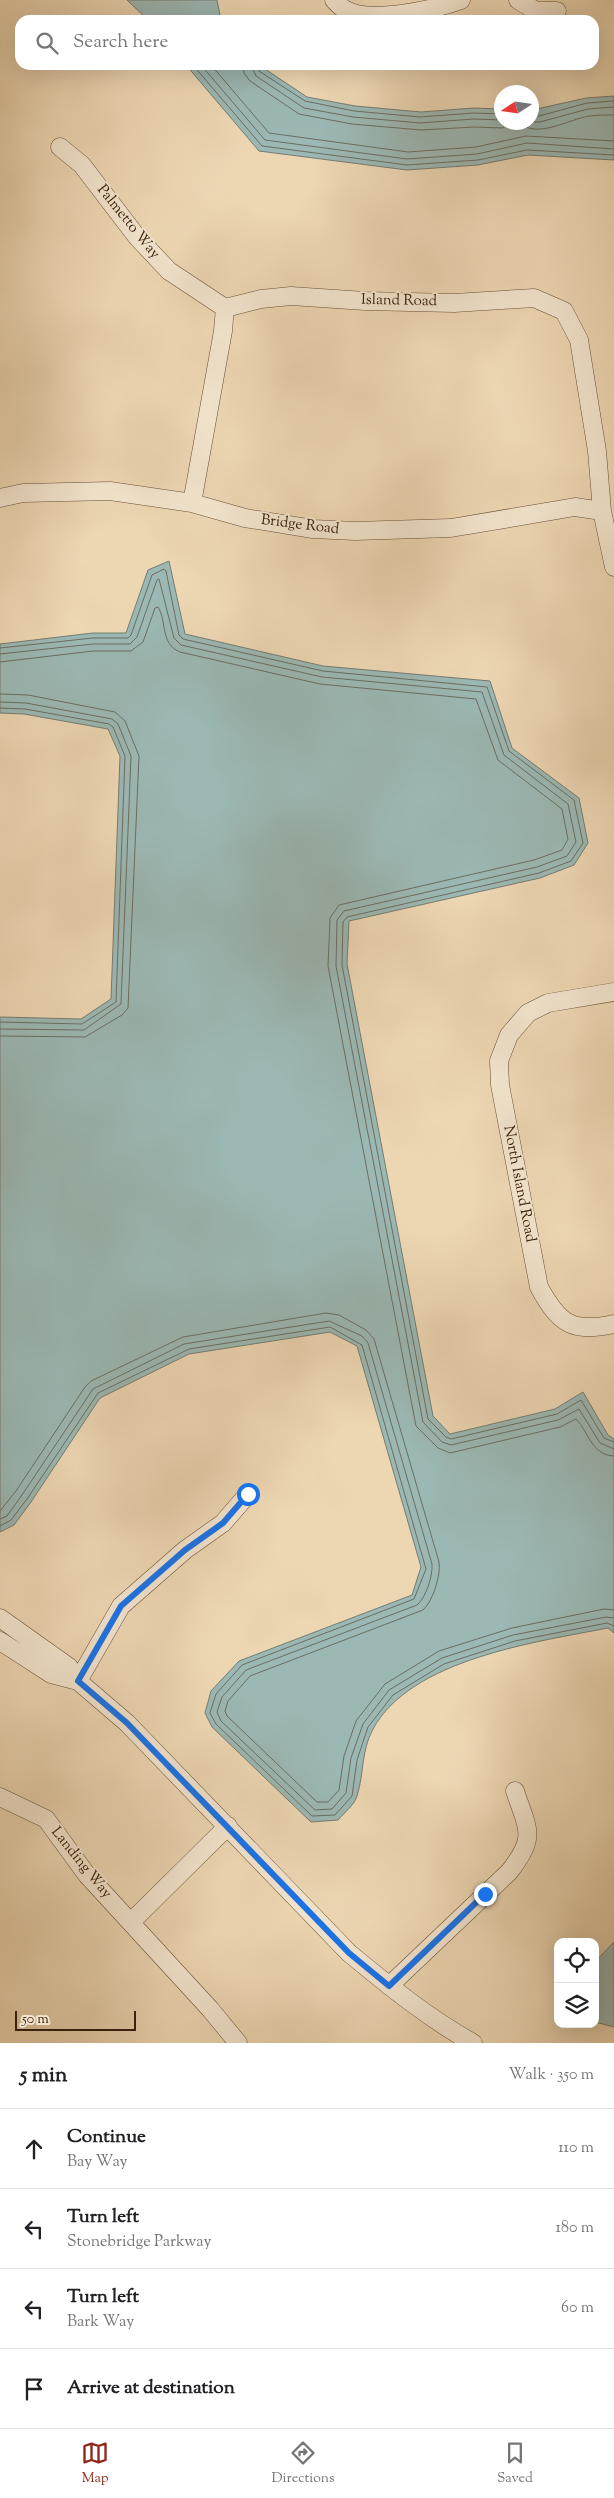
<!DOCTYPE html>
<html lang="en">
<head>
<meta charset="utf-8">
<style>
  :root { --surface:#fff; --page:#f6f6f6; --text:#202124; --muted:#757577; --line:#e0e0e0; --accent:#8f2418 }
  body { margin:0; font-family:"Sorts Mill Goudy",serif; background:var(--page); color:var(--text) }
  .controls { position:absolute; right:15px; bottom:15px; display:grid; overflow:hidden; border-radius:10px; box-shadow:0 5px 20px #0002 }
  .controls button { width:45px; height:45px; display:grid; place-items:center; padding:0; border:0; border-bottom:1px solid var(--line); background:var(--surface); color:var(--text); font:25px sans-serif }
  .compass { position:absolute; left:494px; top:85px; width:45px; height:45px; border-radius:50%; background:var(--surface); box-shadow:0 5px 20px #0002; rotate:258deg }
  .scale { position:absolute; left:15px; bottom:12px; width:121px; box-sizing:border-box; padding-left:5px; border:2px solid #3c220c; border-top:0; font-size:14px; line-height:18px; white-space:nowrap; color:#3c220c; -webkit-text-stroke:4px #f3e5ce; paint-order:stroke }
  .stop { position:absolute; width:15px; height:15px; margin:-11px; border:4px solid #1a73e8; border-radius:50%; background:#fff }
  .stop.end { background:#1a73e8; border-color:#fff; box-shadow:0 1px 5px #0008 }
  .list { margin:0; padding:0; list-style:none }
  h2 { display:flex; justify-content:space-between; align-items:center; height:65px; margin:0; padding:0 20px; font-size:21px }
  h2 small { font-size:16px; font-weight:400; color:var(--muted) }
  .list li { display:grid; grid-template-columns:32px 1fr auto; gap:15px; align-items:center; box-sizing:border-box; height:80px; padding:0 20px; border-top:1px solid var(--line) }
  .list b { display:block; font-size:19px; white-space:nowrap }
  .list p { margin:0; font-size:16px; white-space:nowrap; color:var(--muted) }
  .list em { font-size:16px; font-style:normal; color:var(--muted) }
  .icon { flex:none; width:28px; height:28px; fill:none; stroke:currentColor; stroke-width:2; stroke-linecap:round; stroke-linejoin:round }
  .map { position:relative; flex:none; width:614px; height:2043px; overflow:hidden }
  .search { position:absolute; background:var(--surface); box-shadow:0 5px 20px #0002; left:15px; right:15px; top:15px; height:55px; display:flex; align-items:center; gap:12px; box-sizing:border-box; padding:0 18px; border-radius:15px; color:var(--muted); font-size:19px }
  .sheet { height:385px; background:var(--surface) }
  nav { display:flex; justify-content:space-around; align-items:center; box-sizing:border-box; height:70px; border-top:1px solid var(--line); background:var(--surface); font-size:14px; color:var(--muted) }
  nav a { display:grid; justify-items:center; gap:2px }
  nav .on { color:var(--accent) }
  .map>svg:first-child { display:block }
</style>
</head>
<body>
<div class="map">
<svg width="614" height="2043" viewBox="0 0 614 2043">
  <rect width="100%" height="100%" fill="#edd7b3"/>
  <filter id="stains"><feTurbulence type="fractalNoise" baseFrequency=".004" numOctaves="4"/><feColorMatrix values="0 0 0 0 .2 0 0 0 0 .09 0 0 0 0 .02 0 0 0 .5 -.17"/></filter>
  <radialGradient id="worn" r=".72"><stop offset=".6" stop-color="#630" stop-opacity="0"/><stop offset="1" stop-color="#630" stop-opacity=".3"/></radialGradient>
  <path fill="#9bb8b4" stroke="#757c71" d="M 127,0 L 217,0 L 220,15 L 224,20 L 148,20 Z
    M 186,65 L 259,65 L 307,97 L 355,106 L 421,112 L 474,108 L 501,109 L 502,122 L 532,122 L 532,110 L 586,98 L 614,96 L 614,160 L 528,155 L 478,165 L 407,170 L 259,151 Z
    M 169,561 L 185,634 L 323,666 L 490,681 L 512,748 L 579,798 L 588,843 L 574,865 L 540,878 L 349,921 L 347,964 L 433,1416 L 450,1434 L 555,1409 L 583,1392 L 608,1435 L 614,1439 L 614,1633 L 608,1628 C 536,1642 411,1659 373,1729 C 361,1751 364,1774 357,1796 C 355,1804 344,1813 338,1820 L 311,1822 L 212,1727 L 205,1713 L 211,1691 L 239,1661 L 412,1595 L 421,1567 L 357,1346 L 330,1332 L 189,1354 L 100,1398 L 31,1502 L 14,1525 L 0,1532 L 0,1017 L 81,1019 L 111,999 L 120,756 L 108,729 L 24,714 L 0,713 L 0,644 L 93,633 L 126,633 L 148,570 Z
    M 614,1942 L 614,2027 L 595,2022 L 595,1962 Z"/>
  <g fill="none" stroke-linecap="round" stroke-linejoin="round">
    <path stroke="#6c6d60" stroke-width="1" d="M 193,65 L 262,146 L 407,165 L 478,160 L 527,150 L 614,155
      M 201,65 L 265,140 L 407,159 L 477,154 L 527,143 L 614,149
      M 211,65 L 269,133 L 408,152 L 476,147 L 526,136 L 614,141
      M 243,65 L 244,73 L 250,81 L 299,114 L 352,124 L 421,130 L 474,127 L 502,128 L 514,122
      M 251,65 L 256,76 L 304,108 L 353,117 L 420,123 L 474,119 L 502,120
      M 257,65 L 259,71 L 305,101 L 354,111 L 420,117 L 474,113 L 502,114
      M 532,115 L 539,116 L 587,103 L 614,101
      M 518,122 C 537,140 568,119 590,116 C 598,115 606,115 614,115
      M 532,122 L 540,122 L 588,109 L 614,107
      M 0,648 L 93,638 L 128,638 L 131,635 L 152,575 L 164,569 L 166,571 L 179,635 L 183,639 L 323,671 L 487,687 L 509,751 L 574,800 L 583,843 L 571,861 L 539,873 L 347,917 L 343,922 L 342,965 L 428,1419 L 446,1437 L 451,1439 L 557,1414 L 581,1400 L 604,1438 L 614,1442
      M 0,654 L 93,644 L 130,644 L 137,637 L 157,580 L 159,579 L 174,638 L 181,645 L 322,677 L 482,692 L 504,755 L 568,804 L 576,842 L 567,856 L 537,867 L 344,911 L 337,920 L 336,966 L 423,1422 L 442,1442 L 451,1445 L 558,1420 L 579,1409 L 600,1443 L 614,1449
      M 0,662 L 93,651 L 131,651 L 143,642 L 155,608 L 158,607 C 167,621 160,644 180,652 L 320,684 L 476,699 L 498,760 L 562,809 L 568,839 L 562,850 L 534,860 L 339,905 L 330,918 L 328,966 L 416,1426 L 438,1448 L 450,1453 L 560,1427 L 576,1419 C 589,1432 591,1455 614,1456
      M 0,694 L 28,695 L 115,712 L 125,721 L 139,756 L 128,1008 L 122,1015 L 85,1037 L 0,1036
      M 0,702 L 26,703 L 112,719 L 118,724 L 131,756 L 121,1004 L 84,1030 L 0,1029
      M 0,708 L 25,709 L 109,724 L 113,727 L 125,756 L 116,1002 L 82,1024 L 0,1022
      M 0,1511 L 16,1491 L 85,1387 L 91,1381 L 183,1337 L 326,1313 L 339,1315 L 366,1330 L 374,1339 L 439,1562 C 441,1575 433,1601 423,1610 L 250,1676 L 228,1701 L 225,1711 L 227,1716 L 317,1802 L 328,1802 L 339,1790 L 344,1756 L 356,1721 L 385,1684 L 439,1651 L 512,1628 L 604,1609 L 614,1610
      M 0,1519 L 7,1516 L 22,1495 L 93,1389 L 184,1344 L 329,1321 L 362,1336 L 368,1343 L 432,1564 C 433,1575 426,1598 417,1605 L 246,1670 L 222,1697 L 217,1712 L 221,1721 L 315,1810 L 332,1809 L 346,1793 L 351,1758 L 363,1724 L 389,1690 L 442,1658 L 513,1635 L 606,1617 L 614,1618
      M 0,1526 L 11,1520 L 27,1499 L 98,1393 L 189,1349 L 330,1327 L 362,1345 L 426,1569 L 414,1599 L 242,1665 L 216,1694 L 210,1713 L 216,1724 L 312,1816 L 335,1815 L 352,1796 L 357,1760 L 368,1727 L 393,1695 L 444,1664 L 515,1641 L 607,1623 L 614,1626"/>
    <defs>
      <path id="minor" d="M 334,0 C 337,3 341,8 346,10 C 370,24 436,9 461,0
        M 518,0 L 536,11 L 557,11
        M 60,147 L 82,165 L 137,237 L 169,271 L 225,308
        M 225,308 L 261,299 L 291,296 L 365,301 L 454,303 L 534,298 L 564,311 L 579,340 L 597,451 L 602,511 L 614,567
        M 0,498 L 23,493 L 110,491 L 192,503 L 245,518 L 313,529 L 355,531 L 451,528 L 575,507 L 602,511
        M 192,503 L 223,331 L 225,308
        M 614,992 L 548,1003 L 528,1013 L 509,1035 L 499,1061 L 500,1085 L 539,1287 C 559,1324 572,1333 614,1324
        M 0,1618 L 69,1667 L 78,1681 L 127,1723 L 349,1953 C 389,1986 428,2018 473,2043
        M 0,1641 L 51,1674 L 78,1681
        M 78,1681 L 121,1606 L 185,1550 L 223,1523 L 248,1494
        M 0,1797 L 46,1819 L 87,1875 L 210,2009 L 238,2043
        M 131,1922 L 228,1826
        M 389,1986 L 509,1872 C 537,1837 528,1830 515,1791"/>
    </defs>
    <use href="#minor" stroke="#684f36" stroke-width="19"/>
    <use href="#minor" stroke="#f3e5ce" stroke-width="18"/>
  </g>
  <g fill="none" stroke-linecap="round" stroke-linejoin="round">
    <path stroke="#1a73e8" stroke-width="6" d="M 248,1494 L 223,1523 L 185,1550 L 121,1606 L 78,1681 L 127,1723 L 349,1953 L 389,1986 L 485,1894"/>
  </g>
  <g text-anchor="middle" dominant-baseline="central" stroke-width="4" stroke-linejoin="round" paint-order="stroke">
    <g font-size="15" fill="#3c220c" stroke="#f3e5ce">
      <text transform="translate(128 222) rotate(51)">Palmetto Way</text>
      <text transform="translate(399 301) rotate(1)">Island Road</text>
      <text transform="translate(300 525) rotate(7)">Bridge Road</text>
      <text transform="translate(519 1184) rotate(79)">North Island Road</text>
      <text transform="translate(81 1863) rotate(51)">Landing Way</text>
    </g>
  </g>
  <rect width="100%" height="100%" filter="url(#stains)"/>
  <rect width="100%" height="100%" fill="url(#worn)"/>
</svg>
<div class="controls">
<button><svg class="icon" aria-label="locate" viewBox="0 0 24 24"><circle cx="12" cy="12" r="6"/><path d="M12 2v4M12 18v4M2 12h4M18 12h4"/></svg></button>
<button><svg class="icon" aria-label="layers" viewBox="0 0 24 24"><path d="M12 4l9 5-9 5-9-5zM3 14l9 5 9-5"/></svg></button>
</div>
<svg class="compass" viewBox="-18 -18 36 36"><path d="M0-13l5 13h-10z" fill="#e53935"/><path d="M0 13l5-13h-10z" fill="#757577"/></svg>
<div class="scale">50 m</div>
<div class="stop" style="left:248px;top:1494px"></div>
<div class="stop end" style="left:485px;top:1894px"></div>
<div class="search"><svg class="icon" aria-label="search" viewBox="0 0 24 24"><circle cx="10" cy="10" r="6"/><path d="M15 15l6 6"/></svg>Search here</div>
</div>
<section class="sheet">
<h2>5 min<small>Walk · 350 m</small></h2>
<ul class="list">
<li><svg class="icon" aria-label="ahead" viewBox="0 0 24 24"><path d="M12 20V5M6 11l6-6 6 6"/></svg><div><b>Continue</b><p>Bay Way</p></div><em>110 m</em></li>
<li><svg class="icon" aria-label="left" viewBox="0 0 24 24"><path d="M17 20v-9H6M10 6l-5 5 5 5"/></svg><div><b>Turn left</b><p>Stonebridge Parkway</p></div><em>180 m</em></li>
<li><svg class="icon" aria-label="left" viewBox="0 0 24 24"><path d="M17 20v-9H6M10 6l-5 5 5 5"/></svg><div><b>Turn left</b><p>Bark Way</p></div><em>60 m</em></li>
<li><svg class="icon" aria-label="arrive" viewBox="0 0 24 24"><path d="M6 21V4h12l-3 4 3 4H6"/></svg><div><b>Arrive at destination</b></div></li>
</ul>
</section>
<nav>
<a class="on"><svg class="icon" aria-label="map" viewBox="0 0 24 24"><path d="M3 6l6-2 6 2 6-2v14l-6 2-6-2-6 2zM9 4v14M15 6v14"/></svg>Map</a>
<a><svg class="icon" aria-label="directions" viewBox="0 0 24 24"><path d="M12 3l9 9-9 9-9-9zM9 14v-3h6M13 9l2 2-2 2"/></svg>Directions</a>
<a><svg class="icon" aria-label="saved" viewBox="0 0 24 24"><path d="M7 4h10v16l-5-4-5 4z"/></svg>Saved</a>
</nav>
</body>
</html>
